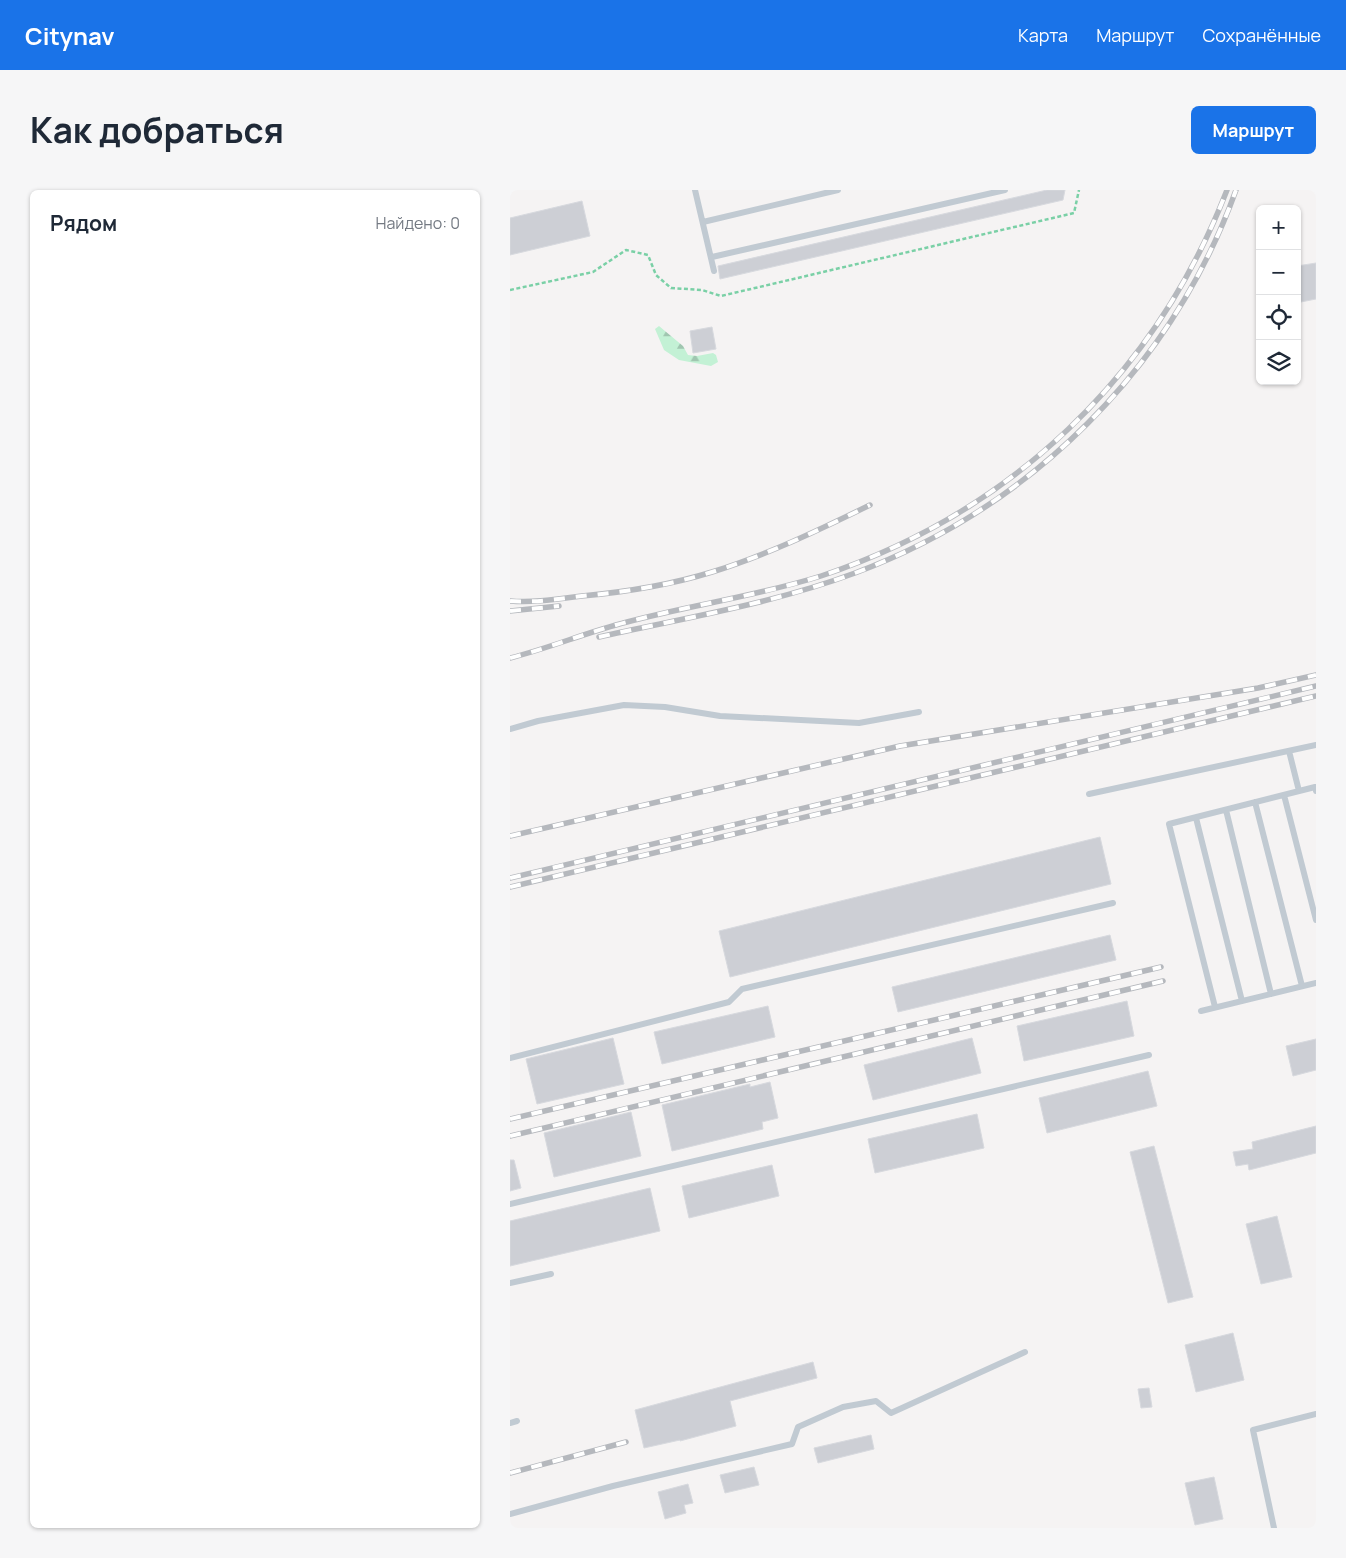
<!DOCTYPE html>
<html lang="ru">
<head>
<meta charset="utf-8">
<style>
  :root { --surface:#fff; --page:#f6f6f7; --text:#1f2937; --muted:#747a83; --line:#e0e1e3; --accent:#1a73e8 }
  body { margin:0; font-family:Manrope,sans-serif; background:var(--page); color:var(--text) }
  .controls { position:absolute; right:15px; top:15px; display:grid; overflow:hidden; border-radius:8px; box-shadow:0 1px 4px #0004 }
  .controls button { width:45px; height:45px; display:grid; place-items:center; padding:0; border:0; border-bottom:1px solid var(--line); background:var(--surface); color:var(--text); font:25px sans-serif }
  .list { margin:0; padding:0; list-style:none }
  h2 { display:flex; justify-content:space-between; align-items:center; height:65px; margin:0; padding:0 20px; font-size:21px }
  h2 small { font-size:16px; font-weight:400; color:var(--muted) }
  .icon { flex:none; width:28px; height:28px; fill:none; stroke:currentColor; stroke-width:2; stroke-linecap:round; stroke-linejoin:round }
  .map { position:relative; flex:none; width:806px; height:1338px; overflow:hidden; border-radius:8px }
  header { display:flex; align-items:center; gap:30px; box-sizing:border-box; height:70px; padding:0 25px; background:var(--accent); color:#fff }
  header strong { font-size:24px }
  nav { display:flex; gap:28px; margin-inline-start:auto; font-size:18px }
  .intro { display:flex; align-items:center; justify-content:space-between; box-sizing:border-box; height:120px; padding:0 30px }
  h1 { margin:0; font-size:35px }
  .button { padding:12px 22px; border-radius:8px; background:var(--accent); color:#fff; font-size:18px; font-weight:700 }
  main { display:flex; gap:30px; padding:0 30px }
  aside { flex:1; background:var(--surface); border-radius:8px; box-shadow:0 1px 4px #0004 }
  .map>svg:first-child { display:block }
</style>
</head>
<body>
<header>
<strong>Citynav</strong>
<nav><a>Карта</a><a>Маршрут</a><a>Сохранённые</a></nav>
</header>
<div class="intro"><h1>Как добраться</h1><a class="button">Маршрут</a></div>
<main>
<aside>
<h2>Рядом<small>Найдено: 0</small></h2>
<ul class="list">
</ul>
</aside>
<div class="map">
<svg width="806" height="1338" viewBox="0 0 806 1338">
  <defs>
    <pattern id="forest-firs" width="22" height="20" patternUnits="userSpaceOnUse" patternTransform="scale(1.25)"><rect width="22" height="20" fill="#c3f1d5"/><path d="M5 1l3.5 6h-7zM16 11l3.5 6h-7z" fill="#a0c6b0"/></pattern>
  </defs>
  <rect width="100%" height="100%" fill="#f5f3f3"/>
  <path fill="url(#forest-firs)" d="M 149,136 L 173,156 L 178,165 L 187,166 L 203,163 L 206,165 L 208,172 L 201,176 L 169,170 L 154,160 L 145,139 Z"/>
  <path fill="#cdcfd5" stroke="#d7d9de" d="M 537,0 L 555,0 L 553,10 L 210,89 L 208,76 Z
    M 72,11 L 80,46 L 0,65 L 0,28 Z
    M 806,73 L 806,109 L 791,112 L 787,89 L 787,76 Z
    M 202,137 L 206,159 L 183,163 L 180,141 Z
    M 590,647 L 601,694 L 220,787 L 209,741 Z
    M 600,745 L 606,770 L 388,822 L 382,797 Z
    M 617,811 L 624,846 L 514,871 L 507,836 Z
    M 258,816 L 265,847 L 152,874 L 144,842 Z
    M 103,848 L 114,894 L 27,914 L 16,869 Z
    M 462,848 L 471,883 L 363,910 L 354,875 Z
    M 806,849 L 806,880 L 783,886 L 776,856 Z
    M 638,881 L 647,916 L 537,943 L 529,908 Z
    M 260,892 L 268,928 L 252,932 L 253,939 L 162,961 L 152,915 L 240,894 L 240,897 Z
    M 121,922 L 131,966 L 44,987 L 34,943 Z
    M 467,924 L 474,958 L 365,983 L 358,949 Z
    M 806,936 L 806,963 L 739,980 L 738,974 L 726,976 L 723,962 L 743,959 L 742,952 Z
    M 644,956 L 683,1107 L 658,1113 L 620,962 Z
    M 0,970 L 4,970 L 11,998 L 0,1001 Z
    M 262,975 L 269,1006 L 179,1028 L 172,996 Z
    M 140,998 L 150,1041 L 0,1076 L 0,1031 Z
    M 767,1026 L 782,1087 L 751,1094 L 736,1034 Z
    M 723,1143 L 734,1190 L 686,1202 L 675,1155 Z
    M 303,1172 L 307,1188 L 220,1211 L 226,1236 L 170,1251 L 170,1250 L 134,1258 L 125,1220 Z
    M 639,1198 L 642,1217 L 631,1218 L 628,1199 Z
    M 361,1245 L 364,1259 L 308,1273 L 304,1258 Z
    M 244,1277 L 249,1295 L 215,1303 L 210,1285 Z
    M 704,1287 L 713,1329 L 685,1335 L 675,1293 Z
    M 178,1294 L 183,1313 L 174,1315 L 176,1323 L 155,1329 L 148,1302 Z"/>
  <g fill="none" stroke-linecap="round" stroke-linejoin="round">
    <path stroke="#7ad0a6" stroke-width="2.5" stroke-dasharray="4 2.5" stroke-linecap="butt" d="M 0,100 L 83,82 L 116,60 L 138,65 L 146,85 L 161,98 L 192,100 L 211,106 L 564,23 L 569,0"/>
    <path stroke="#c1cad2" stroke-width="6" d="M 185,0 L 204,81
      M 193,32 L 328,0
      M 202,67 L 495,0
      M 0,539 L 28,531 L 114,515 L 155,517 L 210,526 L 349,533 L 409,522
      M 779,561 L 789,601
      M 579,604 L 806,555
      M 774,605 L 806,730
      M 745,612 L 792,796
      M 716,620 L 761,804
      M 686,628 L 732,811
      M 705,817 L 659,634 L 805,597 L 806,601
      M 691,821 L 806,793
      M 0,868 L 219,812 L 232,799 L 603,713
      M 0,1014 L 639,865
      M 0,1093 L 41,1084
      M 0,1233 L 7,1231
      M 0,1324 L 103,1296 L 282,1254 L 288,1237 L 333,1217 L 366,1211 L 381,1223 L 515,1162
      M 764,1338 L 743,1240 L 806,1224"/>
    <defs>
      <path id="rail" d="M 0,411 C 24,413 48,409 72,406 C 116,402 160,395 202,382 C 257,365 309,340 360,315
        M 0,421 L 49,416
        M 89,447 C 174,428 262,414 345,383 C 521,317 662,178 726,0
        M 0,468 C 40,458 77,442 117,432 C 181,415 247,406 311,386 C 501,323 645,186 717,0
        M 0,646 L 390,556 L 748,498 L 806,485
        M 0,688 L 806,496
        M 0,697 L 806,506
        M 0,929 L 651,777
        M 0,946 L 653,791
        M 0,1283 L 116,1252"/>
    </defs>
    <use href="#rail" stroke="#b5b8bd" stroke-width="5.5"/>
    <use href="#rail" stroke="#fff" stroke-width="4" stroke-dasharray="11" stroke-linecap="butt"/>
  </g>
</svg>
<div class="controls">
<button>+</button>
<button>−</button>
<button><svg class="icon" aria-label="locate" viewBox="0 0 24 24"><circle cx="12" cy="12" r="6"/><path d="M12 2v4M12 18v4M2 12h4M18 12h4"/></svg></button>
<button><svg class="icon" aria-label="layers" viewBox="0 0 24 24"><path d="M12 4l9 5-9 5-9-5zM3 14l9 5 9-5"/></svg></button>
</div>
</div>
</main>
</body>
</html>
